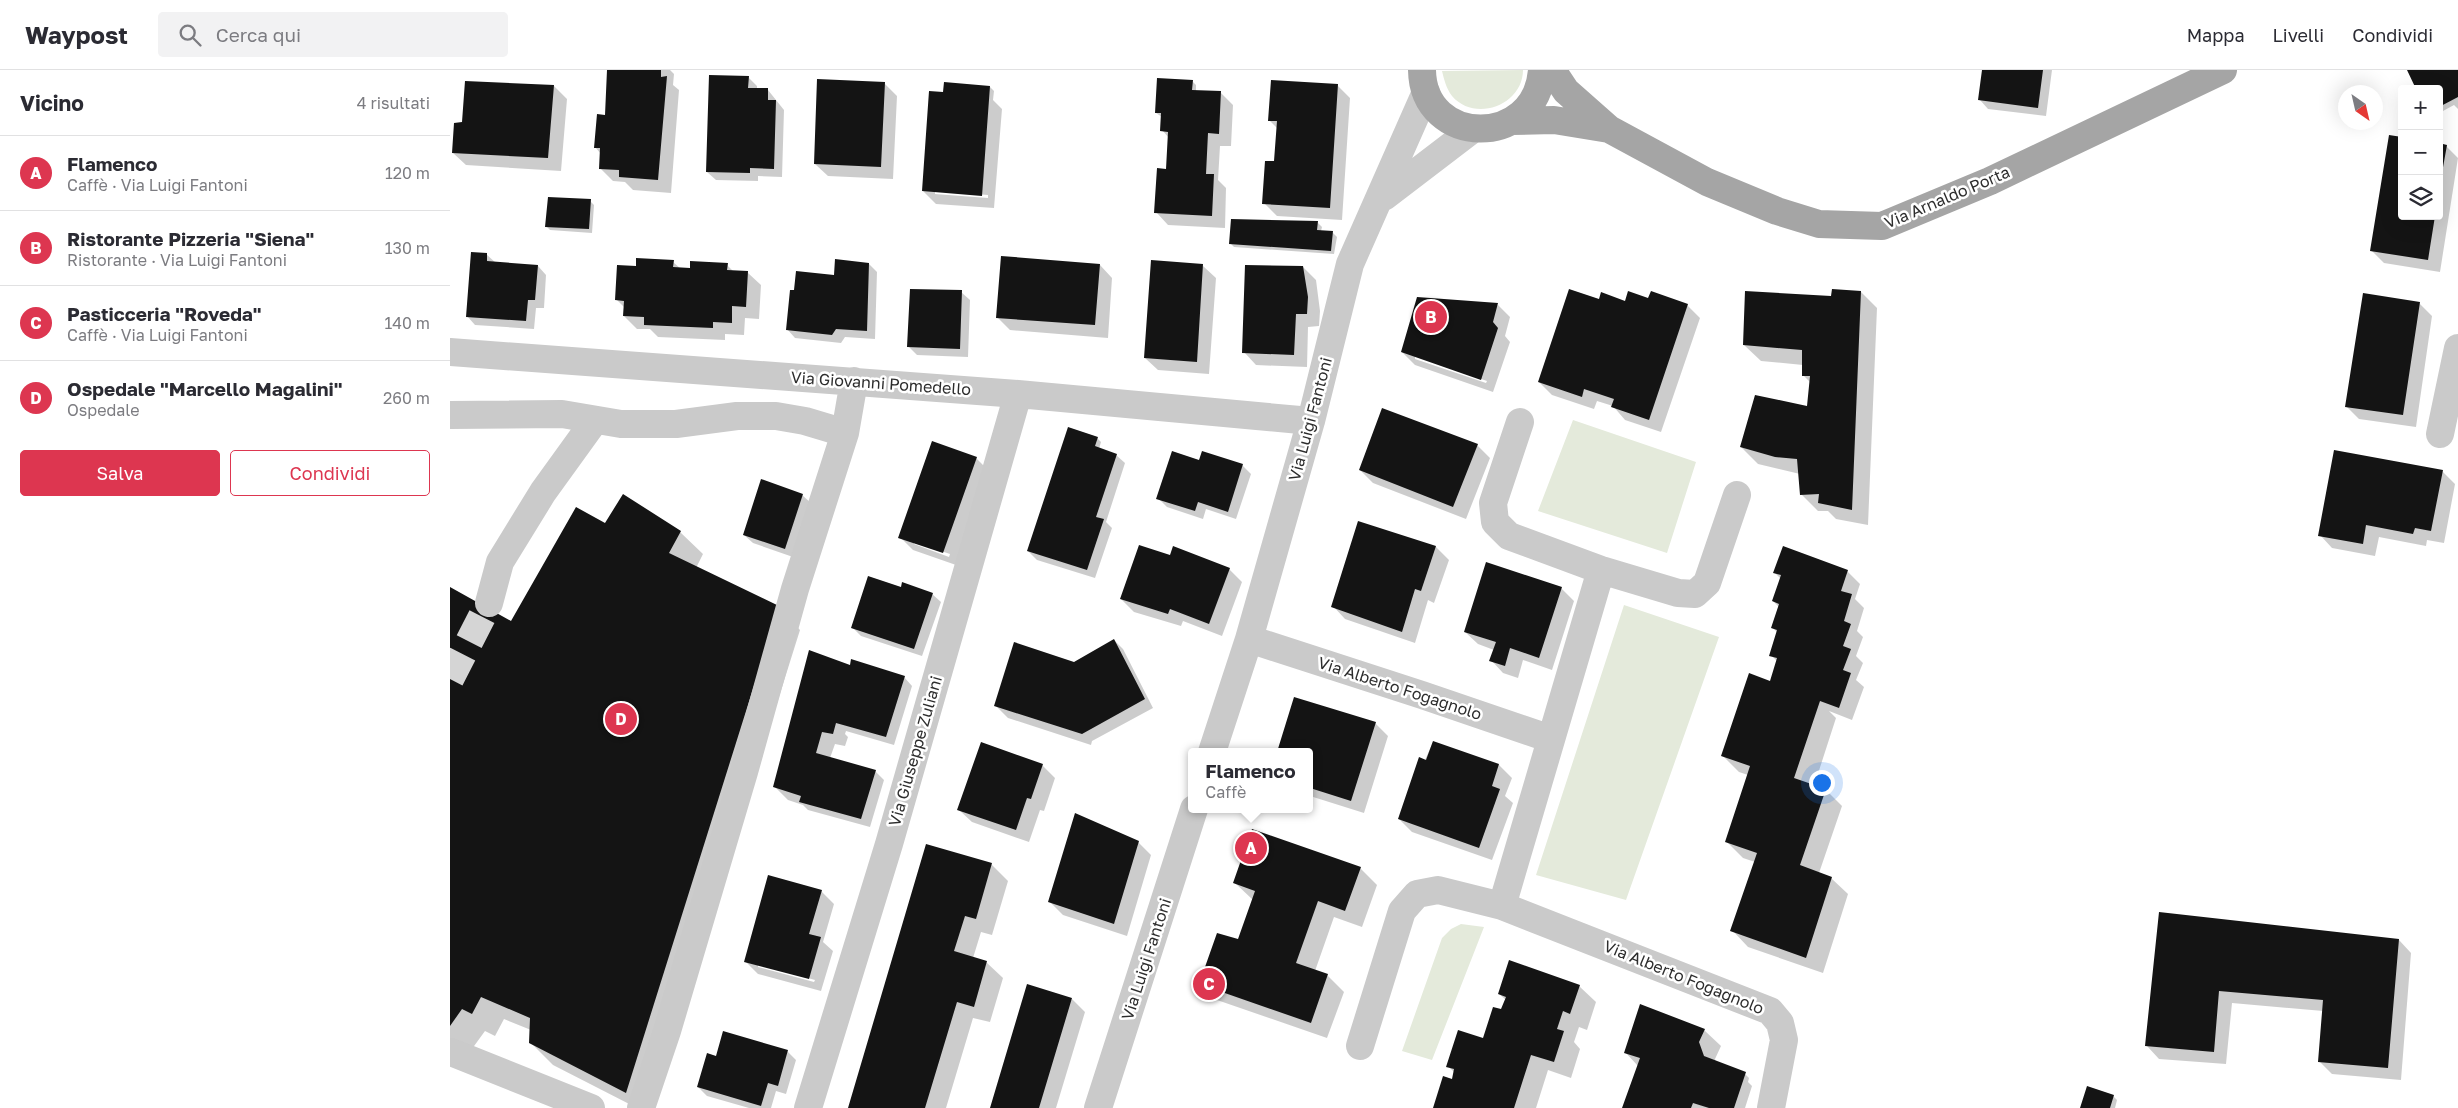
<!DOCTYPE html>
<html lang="it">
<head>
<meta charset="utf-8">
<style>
  :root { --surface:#fff; --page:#f2f2f3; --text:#2b2b33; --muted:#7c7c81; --line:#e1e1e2; --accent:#dd3650 }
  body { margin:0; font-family:"Golos Text",sans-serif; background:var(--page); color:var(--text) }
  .controls { position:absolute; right:15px; top:15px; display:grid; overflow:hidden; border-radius:5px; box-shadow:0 5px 20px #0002 }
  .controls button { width:45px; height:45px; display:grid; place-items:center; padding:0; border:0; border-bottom:1px solid var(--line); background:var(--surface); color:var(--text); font:25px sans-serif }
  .compass { position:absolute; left:1888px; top:15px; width:45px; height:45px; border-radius:50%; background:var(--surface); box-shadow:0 5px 20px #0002; rotate:146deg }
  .you { position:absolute; left:1371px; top:712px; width:18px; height:18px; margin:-12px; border:4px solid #fff; border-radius:50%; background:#1a73e8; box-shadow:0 0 0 8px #1a73e833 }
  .badge { display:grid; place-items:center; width:32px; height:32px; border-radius:50%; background:var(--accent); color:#fff; font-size:16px; font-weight:700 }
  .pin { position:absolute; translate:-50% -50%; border:2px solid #fff; box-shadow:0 1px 5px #0006 }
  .popup { position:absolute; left:738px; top:678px; width:125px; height:65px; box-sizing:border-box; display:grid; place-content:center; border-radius:5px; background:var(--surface); filter:drop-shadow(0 1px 4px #0005); font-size:16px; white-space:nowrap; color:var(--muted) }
  .popup b { font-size:19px; color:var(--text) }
  .popup::after { content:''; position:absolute; left:50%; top:100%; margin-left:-10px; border:10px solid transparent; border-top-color:var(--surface) }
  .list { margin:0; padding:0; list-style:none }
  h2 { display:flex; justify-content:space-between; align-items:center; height:65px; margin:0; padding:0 20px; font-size:21px }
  h2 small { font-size:16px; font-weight:400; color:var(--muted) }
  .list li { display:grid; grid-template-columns:32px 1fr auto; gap:15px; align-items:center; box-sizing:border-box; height:75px; padding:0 20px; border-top:1px solid var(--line) }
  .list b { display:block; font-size:19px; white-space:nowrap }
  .list p { margin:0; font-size:16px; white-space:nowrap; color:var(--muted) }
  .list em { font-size:16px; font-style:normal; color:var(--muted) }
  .actions { display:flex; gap:10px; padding:15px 20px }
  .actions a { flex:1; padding:11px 0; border:1px solid var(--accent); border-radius:5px; text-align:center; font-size:18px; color:var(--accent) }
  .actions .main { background:var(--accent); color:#fff }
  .icon { flex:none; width:28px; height:28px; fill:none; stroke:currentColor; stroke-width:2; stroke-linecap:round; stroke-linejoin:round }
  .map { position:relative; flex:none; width:2008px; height:1038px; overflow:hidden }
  header { display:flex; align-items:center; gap:30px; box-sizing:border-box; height:70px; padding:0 25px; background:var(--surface); border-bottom:1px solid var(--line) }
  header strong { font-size:24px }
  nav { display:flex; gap:28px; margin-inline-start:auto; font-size:18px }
  .search { width:350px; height:45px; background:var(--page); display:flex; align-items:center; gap:12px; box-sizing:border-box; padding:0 18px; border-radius:5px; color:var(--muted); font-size:19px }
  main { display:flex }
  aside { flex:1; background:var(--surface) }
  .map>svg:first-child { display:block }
</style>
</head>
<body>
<header>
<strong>Waypost</strong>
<div class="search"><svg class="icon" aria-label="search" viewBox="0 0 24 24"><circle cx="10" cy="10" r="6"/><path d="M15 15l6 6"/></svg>Cerca qui</div>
<nav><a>Mappa</a><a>Livelli</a><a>Condividi</a></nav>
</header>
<main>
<aside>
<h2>Vicino<small>4 risultati</small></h2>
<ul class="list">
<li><span class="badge">A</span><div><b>Flamenco</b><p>Caffè · Via Luigi Fantoni</p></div><em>120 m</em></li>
<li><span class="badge">B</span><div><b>Ristorante Pizzeria &quot;Siena&quot;</b><p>Ristorante · Via Luigi Fantoni</p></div><em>130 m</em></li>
<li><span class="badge">C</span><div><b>Pasticceria &quot;Roveda&quot;</b><p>Caffè · Via Luigi Fantoni</p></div><em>140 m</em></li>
<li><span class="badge">D</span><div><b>Ospedale &quot;Marcello Magalini&quot;</b><p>Ospedale</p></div><em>260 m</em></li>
</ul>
<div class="actions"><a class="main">Salva</a><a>Condividi</a></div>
</aside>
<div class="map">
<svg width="2008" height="1038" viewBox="0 0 2008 1038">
  <rect width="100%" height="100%" fill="#fff"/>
  <path fill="#e4eadb" d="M 1073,0 C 1073,35 1025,53 1002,26 C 996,18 994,9 992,1 Z
    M 1123,350 L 1246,392 L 1217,483 L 1088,441 Z
    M 1174,535 L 1269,567 L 1176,830 L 1086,805 Z
    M 1011,854 L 1034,857 L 982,990 L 952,981 L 992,868 L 1001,859 Z"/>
  <path fill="#0003" fill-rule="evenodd" d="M 158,0 L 220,0 L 224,4 L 223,15 L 229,20 L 221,123 L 183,120 L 175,112 L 163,111 L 150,98 L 151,84 L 145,77 L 156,46 Z
    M 1533,0 L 1602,0 L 1596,46 L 1538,39 L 1530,30 Z
    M 1958,0 L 2008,0 L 2008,39 L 2004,35 L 1993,41 L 1989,37 L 1989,19 Z
    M 298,7 L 307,16 L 307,19 L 318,20 L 334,40 L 332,107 L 308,106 L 308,111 L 266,110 L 257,102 Z
    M 742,11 L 746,15 L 746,21 L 770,22 L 783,35 L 781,76 L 770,76 L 768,110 L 776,118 L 775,158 L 718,155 L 706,142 L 717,100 L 719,68 L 712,60 L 712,47 L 706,43 Z
    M 434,13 L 447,26 L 443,109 L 378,106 L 365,94 Z
    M 887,15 L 900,28 L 892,150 L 827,146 L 814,133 L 825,93 L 828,59 L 819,50 Z
    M 104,16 L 117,29 L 111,101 L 16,95 L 3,83 L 13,53 Z
    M 540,17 L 544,21 L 543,30 L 552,39 L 544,138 L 486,134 L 473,121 L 494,23 ZM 485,121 L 538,125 L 538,128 L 485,124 Z
    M 1989,75 L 1996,76 L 2008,88 L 1990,202 L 1934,193 L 1921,180 L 1952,146 L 1989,146 Z
    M 140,131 L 144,135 L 142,163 L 100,160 L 96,156 Z
    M 868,153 L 872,157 L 871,161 L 883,163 L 887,167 L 884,184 L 784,177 L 780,173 Z
    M 36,184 L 46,193 L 88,196 L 96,205 L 94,238 L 86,238 L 84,259 L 25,255 L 17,246 Z
    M 223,192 L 231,199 L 277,195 L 284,202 L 298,203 L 311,215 L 309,249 L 295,248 L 294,265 L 275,264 L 275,270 L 208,267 L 200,259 L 187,259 L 174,246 L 175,238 L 166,229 L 187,197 Z
    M 419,194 L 427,202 L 425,269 L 395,267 L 391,273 L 345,268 L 337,259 L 385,207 Z
    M 650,195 L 662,208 L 658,268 L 560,260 L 547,247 Z
    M 753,196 L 766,208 L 759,304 L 708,300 L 695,288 Z
    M 853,197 L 866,210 L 870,241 L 869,256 L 858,257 L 857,297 L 806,295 L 794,282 Z
    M 511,222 L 520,230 L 518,287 L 467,285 L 459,277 Z
    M 1411,222 L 1427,238 L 1418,455 L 1386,449 L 1378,441 L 1368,441 L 1351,424 L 1350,404 L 1308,394 L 1291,377 L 1358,337 L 1360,312 L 1353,305 L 1353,295 L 1311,291 L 1294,275 L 1383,228 Z
    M 1199,230 L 1237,235 L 1250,248 L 1211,362 L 1175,350 L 1163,336 L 1147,331 L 1144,339 L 1102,325 L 1089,312 L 1150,231 L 1176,232 Z
    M 1969,233 L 1982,246 L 1966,357 L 1909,349 L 1896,336 Z
    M 1048,235 L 1060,247 L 1055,266 L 1060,272 L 1043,322 L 965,295 L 952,282 ZM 965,286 L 1037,311 L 1036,313 L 965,289 Z
    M 647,368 L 651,372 L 649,379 L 666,385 L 675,393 L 656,452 L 662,458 L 645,508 L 587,490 L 578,481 Z
    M 1027,375 L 1040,388 L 1016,449 L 923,413 L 910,400 Z
    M 526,388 L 539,401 L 506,495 L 463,480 L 450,467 ZM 464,472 L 500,484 L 499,487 L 464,474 Z
    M 792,395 L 801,404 L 786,449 L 756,439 L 753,449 L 717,437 L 708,428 Z
    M 1992,401 L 2005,414 L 1994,473 L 1977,470 L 1976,476 L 1929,467 L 1925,486 L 1882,478 L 1870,465 Z
    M 352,425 L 361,433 L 343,487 L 303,473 L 294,465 Z
    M 908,453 L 986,477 L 999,490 L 984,533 L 978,530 L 965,573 L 895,549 L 883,536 Z
    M 156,455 L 230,462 L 253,484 L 246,498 L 328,537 L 350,560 L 200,1038 L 187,1038 L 103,995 L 80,972 L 81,960 L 54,949 L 45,966 L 35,961 L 19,983 L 0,977 L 0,519 L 62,552 Z
    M 721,486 L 779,499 L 792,512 L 772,566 L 733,551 L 731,556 L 684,542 L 671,529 Z
    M 1397,501 L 1410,514 L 1405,529 L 1414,538 L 1407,561 L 1413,567 L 1406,586 L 1413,593 L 1406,610 L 1414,617 L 1402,650 L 1379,641 L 1386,648 L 1364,716 L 1376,720 L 1392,736 L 1369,803 L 1381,808 L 1398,824 L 1373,903 L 1298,877 L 1282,860 L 1305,792 L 1293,788 L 1276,771 L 1298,705 L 1289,702 L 1272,685 L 1321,613 L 1327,591 L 1321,585 L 1328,563 L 1322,557 L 1329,537 L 1323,531 L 1331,509 L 1325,503 Z
    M 452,518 L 482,524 L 491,532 L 472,586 L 411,566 L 402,557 Z
    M 1111,518 L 1124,531 L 1102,600 L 1073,590 L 1068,608 L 1053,603 L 1041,590 L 1044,580 L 1028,574 L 1015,562 Z
    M 664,570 L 673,579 L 703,638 L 642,671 L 641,675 L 558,648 L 546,636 Z
    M 400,596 L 454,607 L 462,616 L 444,675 L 396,661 L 395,664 L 398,667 L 395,676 L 385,674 L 380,688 L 425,701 L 434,710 L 420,757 L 358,740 L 353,735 L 338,730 L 325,717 Z
    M 925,653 L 938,666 L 914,743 L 860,726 L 860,682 Z
    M 983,672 L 1049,695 L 1062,708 L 1055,726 L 1063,733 L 1042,790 L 962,762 L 949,749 Z
    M 592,695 L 605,708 L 594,741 L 590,740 L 579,772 L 522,752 L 509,740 Z
    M 688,772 L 701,785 L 677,866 L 613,845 L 600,832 Z
    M 541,794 L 558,811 L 542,865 L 531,862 L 523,888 L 536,892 L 553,908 L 540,952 L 523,948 L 496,1038 L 399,1038 Z
    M 910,798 L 927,815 L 912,857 L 884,847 L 865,901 L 877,905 L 894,922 L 877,968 L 767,930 L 751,913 L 789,871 L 803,830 L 785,813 Z
    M 371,821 L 384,834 L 373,872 L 383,881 L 371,921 L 308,904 L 295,891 ZM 308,894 L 365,910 L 364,912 L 308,897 Z
    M 1710,843 L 1949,870 L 1961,883 L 1951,1010 L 1882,1004 L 1869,991 L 1873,941 L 1782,933 L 1776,994 L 1709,989 L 1697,976 Z
    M 1129,916 L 1146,932 L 1137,960 L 1129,957 L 1124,972 L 1130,979 L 1121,1008 L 1098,1000 L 1086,1038 L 984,1038 L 1003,1010 L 1005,1003 L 998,996 L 1034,970 L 1052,941 L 1056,930 L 1049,924 Z
    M 622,929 L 635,942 L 606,1038 L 542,1038 Z
    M 1254,960 L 1271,976 L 1265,989 L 1266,992 L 1295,1004 L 1299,1008 L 1298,1012 L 1302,1016 L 1295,1038 L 1173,1038 L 1188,996 L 1175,982 Z
    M 337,981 L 346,990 L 336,1024 L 326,1021 L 321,1038 L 299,1038 L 257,1026 L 248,1017 L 267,987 Z
    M 1663,1026 L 1667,1030 L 1665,1038 L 1631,1038 Z"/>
  <path fill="#141414" d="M 157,0 L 211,0 L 211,7 L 217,6 L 208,110 L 169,107 L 169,100 L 149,99 L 150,78 L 144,78 L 147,44 L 155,45 Z
    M 1532,0 L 1593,0 L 1588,38 L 1528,30 Z
    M 1957,0 L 2008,0 L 2008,27 L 1989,37 L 1989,19 L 1966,19 Z
    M 259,5 L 299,6 L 298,18 L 318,18 L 318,30 L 326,30 L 324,99 L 300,98 L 300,103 L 256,102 Z
    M 707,8 L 743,10 L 742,20 L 771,21 L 769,64 L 758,63 L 756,104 L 764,104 L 762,146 L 704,143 L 707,98 L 716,99 L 718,62 L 710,61 L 711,43 L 705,43 Z
    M 367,9 L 435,12 L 431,97 L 364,94 Z
    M 821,10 L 888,14 L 880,138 L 812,134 L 815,91 L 824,91 L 827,51 L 818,51 Z
    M 15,11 L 104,15 L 98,88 L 2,83 L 4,53 L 12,52 Z
    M 494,12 L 540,16 L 532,126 L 472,121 L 479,21 L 493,22 Z
    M 1939,65 L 1952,67 L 1952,146 L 1985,146 L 1978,190 L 1920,181 Z
    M 1989,73 L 1997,75 L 1990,114 L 1989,114 Z
    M 98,127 L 141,129 L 139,159 L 95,157 Z
    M 781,149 L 868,151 L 867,160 L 883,161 L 881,181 L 779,174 Z
    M 21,182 L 37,183 L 37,191 L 88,195 L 85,230 L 78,230 L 76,251 L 16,247 Z
    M 551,186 L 650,194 L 645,255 L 546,248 Z
    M 186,188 L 224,190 L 223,197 L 240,198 L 240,191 L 278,193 L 277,200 L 298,201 L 296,237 L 282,236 L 282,253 L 263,252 L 263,258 L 194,255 L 194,247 L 173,246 L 174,231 L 165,230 L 167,195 L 186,196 Z
    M 385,189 L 419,193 L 417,261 L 386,259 L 382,265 L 336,260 L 340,220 L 344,220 L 346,201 L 384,205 Z
    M 701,190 L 753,194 L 747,292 L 694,288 Z
    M 795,195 L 853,196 L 858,227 L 857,244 L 846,244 L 844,285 L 792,283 Z
    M 460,219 L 512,220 L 510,279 L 457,277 Z
    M 1119,219 L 1149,229 L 1151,222 L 1175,231 L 1178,221 L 1198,228 L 1201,221 L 1238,234 L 1199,350 L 1161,337 L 1164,329 L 1134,319 L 1132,327 L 1088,312 Z
    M 1382,219 L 1411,221 L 1402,440 L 1368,433 L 1369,424 L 1350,425 L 1347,389 L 1325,387 L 1290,377 L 1305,325 L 1357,336 L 1360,306 L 1352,306 L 1352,280 L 1293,275 L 1295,221 L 1381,226 Z
    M 1913,223 L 1970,232 L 1953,345 L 1895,337 Z
    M 967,227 L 1048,233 L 1043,252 L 1048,258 L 1031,310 L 951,282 Z
    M 932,338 L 1028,374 L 1003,437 L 909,400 Z
    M 618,357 L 648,367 L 645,376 L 667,384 L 646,447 L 654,449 L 637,500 L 577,481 Z
    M 482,371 L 527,387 L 493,483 L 448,468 Z
    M 1884,380 L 1993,400 L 1981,461 L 1965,458 L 1963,464 L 1916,455 L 1913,474 L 1868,466 Z
    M 722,381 L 749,390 L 752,381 L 793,394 L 778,442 L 748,432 L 745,441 L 706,429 Z
    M 311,409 L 353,424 L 335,479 L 293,465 Z
    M 173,424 L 231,461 L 219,483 L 329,536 L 176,1023 L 79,973 L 80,948 L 31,927 L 22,944 L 12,939 L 0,956 L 0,517 L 61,551 L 126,437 L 155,453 Z
    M 908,451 L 986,476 L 971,521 L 965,519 L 952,562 L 881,537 Z
    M 689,475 L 720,485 L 723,476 L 780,498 L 759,554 L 720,539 L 718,544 L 670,529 Z
    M 1333,476 L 1398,500 L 1391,521 L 1402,524 L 1394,551 L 1401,554 L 1393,576 L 1401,579 L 1393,600 L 1401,603 L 1389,638 L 1370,631 L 1344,708 L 1376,719 L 1350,795 L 1382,807 L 1356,888 L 1280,861 L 1307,783 L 1275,772 L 1300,696 L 1271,686 L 1299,603 L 1320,611 L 1327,588 L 1319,586 L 1327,560 L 1321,558 L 1329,534 L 1322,531 L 1331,505 L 1323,503 Z
    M 1036,492 L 1112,517 L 1089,588 L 1060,578 L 1055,596 L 1039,591 L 1046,572 L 1014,562 Z
    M 418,506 L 451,517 L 452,512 L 483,523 L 464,579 L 401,558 Z
    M 664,569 L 695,629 L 632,664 L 544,636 L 564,572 L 624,592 Z
    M 359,580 L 400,595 L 401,589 L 455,606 L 436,667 L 386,653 L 383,664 L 372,662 L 366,683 L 426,700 L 411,749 L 349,732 L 351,726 L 323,717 Z
    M 844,627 L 926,652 L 901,731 L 860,718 L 860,682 L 827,682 Z
    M 983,671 L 1049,694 L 1042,716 L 1050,719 L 1029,778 L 948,749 L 969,687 L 976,690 Z
    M 531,672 L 593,694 L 581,729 L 577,728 L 566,760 L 507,740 Z
    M 625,743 L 689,771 L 664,854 L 598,832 Z
    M 802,759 L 911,797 L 895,841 L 868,831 L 846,893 L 878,904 L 861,953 L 749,914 L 767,863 L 788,869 L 805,821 L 783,813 Z
    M 476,774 L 542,793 L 526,849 L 515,846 L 504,881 L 537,891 L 524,937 L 507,932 L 475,1038 L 398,1038 Z
    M 318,805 L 372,820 L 359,864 L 371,867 L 359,909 L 294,892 Z
    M 1709,842 L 1949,869 L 1938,998 L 1868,992 L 1873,930 L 1769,921 L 1764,982 L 1695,976 Z
    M 1059,890 L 1130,915 L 1120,944 L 1113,941 L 1107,959 L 1114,961 L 1104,992 L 1081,985 L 1064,1038 L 983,1038 L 993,1006 L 1002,1009 L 1004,999 L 996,997 L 1008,960 L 1033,968 L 1043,937 L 1051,939 L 1056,927 L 1048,924 Z
    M 577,914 L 622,928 L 589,1038 L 540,1038 Z
    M 1190,934 L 1255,959 L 1249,972 L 1254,986 L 1296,1002 L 1284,1038 L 1259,1038 L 1243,1033 L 1241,1038 L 1172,1038 L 1190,988 L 1174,983 Z
    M 273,961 L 338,980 L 328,1016 L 318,1013 L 311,1036 L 247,1017 L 257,983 L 266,986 Z
    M 1637,1016 L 1664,1025 L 1660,1038 L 1630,1038 Z"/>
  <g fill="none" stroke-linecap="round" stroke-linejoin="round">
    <path stroke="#d5d5d5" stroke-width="28" stroke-dasharray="28 14" stroke-linecap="butt" d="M 0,609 L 39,533"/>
    <path stroke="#cacaca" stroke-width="28" d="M 934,127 L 1023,59
      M 0,282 L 568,324 L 861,351
      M 0,345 L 112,344 L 171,354 L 226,354 L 287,346 L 326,346 L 355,351 L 395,363 L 404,311
      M 1070,352 L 1043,433 L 1045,452 L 1059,466 L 1151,500 L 1228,523 L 1245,524 L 1257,513 L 1287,425
      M 1990,364 L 2008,278
      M 1151,500 L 1052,836 L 1320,941 L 1330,953 L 1334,970 L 1321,1038
      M 39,533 L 50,492 L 93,422 L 145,350
      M 799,569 L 972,625 L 1101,669
      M 762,682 L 799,569 L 861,351 L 900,194 L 976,22
      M 910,976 L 952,841 L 967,824 L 988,820 L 1052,836
      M 1,982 L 141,1038
      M 191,1038 L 217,961 L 294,702 L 345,519 L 395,363
      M 358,1038 L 439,774 L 568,324
      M 648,1038 L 744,739"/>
    <path stroke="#a5a5a5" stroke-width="28" d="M 972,0 C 973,77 1086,79 1092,0
      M 1102,0 L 1116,21 L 1159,59 L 1257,112 L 1327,141 L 1369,154 L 1432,156 L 1540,111 L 1773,0
      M 1062,51 L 1104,50 L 1159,59"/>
  </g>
  <g text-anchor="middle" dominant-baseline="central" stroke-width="5" stroke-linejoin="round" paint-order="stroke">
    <g font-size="16" fill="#2d2d2d" stroke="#fff">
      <text transform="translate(1497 127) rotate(-23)">Via Arnaldo Porta</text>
      <text transform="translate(431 313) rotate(4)">Via Giovanni Pomedello</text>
      <text transform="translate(860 349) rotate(-75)">Via Luigi Fantoni</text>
      <text transform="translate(950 618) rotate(18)">Via Alberto Fogagnolo</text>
      <text transform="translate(465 681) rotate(-74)">Via Giuseppe Zuliani</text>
      <text transform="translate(696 889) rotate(-72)">Via Luigi Fantoni</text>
      <text transform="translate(1234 907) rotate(22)">Via Alberto Fogagnolo</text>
    </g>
  </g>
</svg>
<div class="controls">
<button>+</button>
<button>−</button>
<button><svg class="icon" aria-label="layers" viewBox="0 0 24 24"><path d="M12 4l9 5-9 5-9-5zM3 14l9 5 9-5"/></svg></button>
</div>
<svg class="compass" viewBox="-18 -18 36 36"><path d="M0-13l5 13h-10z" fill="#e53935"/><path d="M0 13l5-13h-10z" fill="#7c7c81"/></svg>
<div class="you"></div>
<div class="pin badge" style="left:801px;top:778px">A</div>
<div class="popup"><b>Flamenco</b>Caffè</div>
<div class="pin badge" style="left:981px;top:247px">B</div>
<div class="pin badge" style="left:759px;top:914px">C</div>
<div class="pin badge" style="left:171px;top:649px">D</div>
</div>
</main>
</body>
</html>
